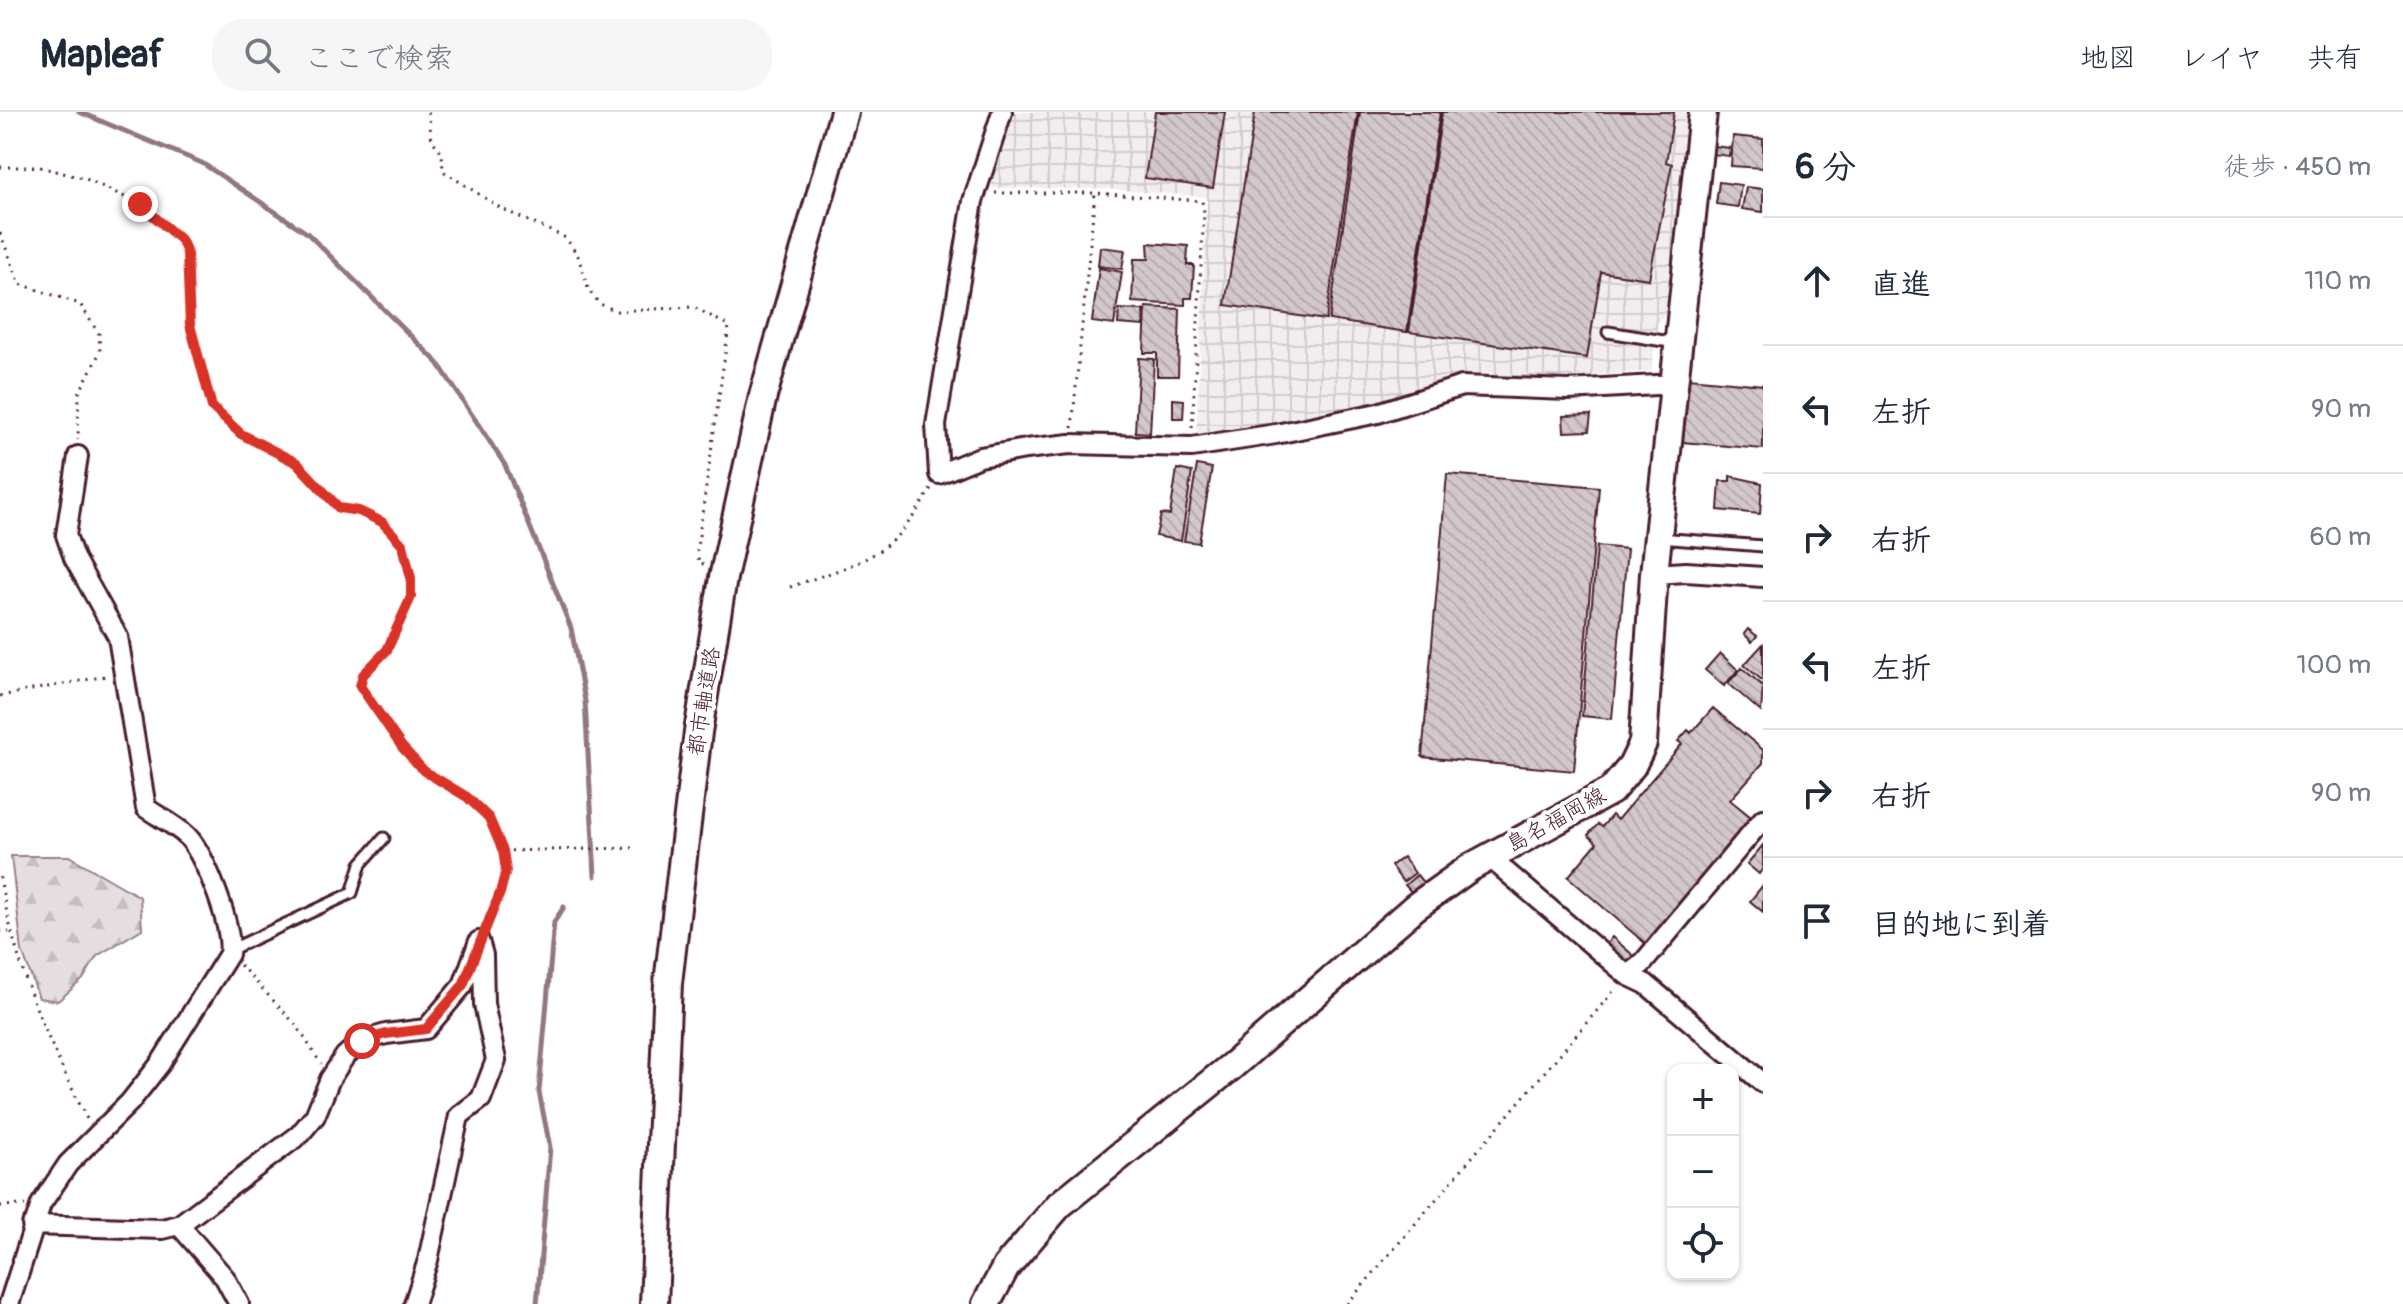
<!DOCTYPE html>
<html lang="ja">
<head>
<meta charset="utf-8">
<style>
  :root { --surface:#fff; --page:#f6f6f7; --text:#1f2937; --muted:#747a83; --line:#e0e1e3 }
  body { margin:0; font-family:Pangolin,"Klee One",sans-serif; background:var(--page); color:var(--text) }
  .controls { position:absolute; right:24px; bottom:24px; display:grid; overflow:hidden; border-radius:16px; box-shadow:0 2px 6px #0004 }
  .controls button { width:72px; height:72px; display:grid; place-items:center; padding:0; border:0; border-bottom:2px solid var(--line); background:var(--surface); color:var(--text); font:40px sans-serif }
  .stop { position:absolute; width:24px; height:24px; margin:-18px; border:6px solid #d93025; border-radius:50%; background:#fff }
  .stop.end { background:#d93025; border-color:#fff; box-shadow:0 2px 8px #0008 }
  .list { margin:0; padding:0; list-style:none }
  h2 { display:flex; justify-content:space-between; align-items:center; height:104px; margin:0; padding:0 32px; font-size:34px }
  h2 small { font-size:26px; font-weight:400; color:var(--muted) }
  .list li { display:grid; grid-template-columns:52px 1fr auto; gap:24px; align-items:center; box-sizing:border-box; height:128px; padding:0 32px; border-top:2px solid var(--line) }
  .list b { display:block; font-size:30px; white-space:nowrap }
  .list em { font-size:26px; font-style:normal; color:var(--muted) }
  .icon { flex:none; width:44px; height:44px; fill:none; stroke:currentColor; stroke-width:2; stroke-linecap:round; stroke-linejoin:round }
  .map { position:relative; flex:none; width:1763px; height:1192px; overflow:hidden }
  header { display:flex; align-items:center; gap:48px; box-sizing:border-box; height:112px; padding:0 40px; background:var(--surface); border-bottom:2px solid var(--line) }
  header strong { font-size:38px }
  nav { display:flex; gap:44px; margin-inline-start:auto; font-size:28px }
  .search { width:560px; height:72px; background:var(--page); display:flex; align-items:center; gap:20px; box-sizing:border-box; padding:0 28px; border-radius:32px; color:var(--muted); font-size:30px }
  main { display:flex }
  aside { flex:1; background:var(--surface) }
  .map>svg:first-child { display:block }
</style>
</head>
<body>
<header>
<strong>Mapleaf</strong>
<div class="search"><svg class="icon" aria-label="search" viewBox="0 0 24 24"><circle cx="10" cy="10" r="6"/><path d="M15 15l6 6"/></svg>ここで検索</div>
<nav><a>地図</a><a>レイヤ</a><a>共有</a></nav>
</header>
<main>
<div class="map">
<svg width="1763" height="1192" viewBox="0 0 1763 1192">
  <defs>
    <pattern id="industrial-grid" width="8" height="8" patternUnits="userSpaceOnUse" patternTransform="scale(2)"><rect width="8" height="8" fill="#f2eeef"/><path d="M0 4h8M4 0v8" fill="none" stroke="#d1cccd"/></pattern>
    <pattern id="forest-firs" width="22" height="20" patternUnits="userSpaceOnUse" patternTransform="scale(2)"><rect width="22" height="20" fill="#e5dee0"/><path d="M5 1l3.5 6h-7zM16 11l3.5 6h-7z" fill="#c6bec0"/></pattern>
    <pattern id="building-back-hatch" width="6" height="6" patternUnits="userSpaceOnUse" patternTransform="scale(2)"><rect width="6" height="6" fill="#d2c7cb"/><path d="M-1 5l2 2M0 0l6 6M5-1l2 2" fill="none" stroke="#b6aaae"/></pattern>
  </defs>
  <rect width="100%" height="100%" fill="#fff"/>
  <filter id="ink" filterUnits="userSpaceOnUse"><feTurbulence type="fractalNoise" baseFrequency=".0125" numOctaves="2"/><feDisplacementMap in="SourceGraphic" scale="16" xChannelSelector="R" yChannelSelector="G"/><feConvolveMatrix kernelMatrix="1 2 1 2 8 2 1 2 1" color-interpolation-filters="sRGB"/></filter>
  <g filter="url(#ink)">
    <path fill="url(#industrial-grid)" d="M 1008,0 L 1691,0 L 1670,202 L 1658,209 L 1652,259 L 1535,267 L 1461,264 L 1351,298 L 1196,328 L 1207,85 L 1107,77 L 993,76 L 990,63 Z"/>
    <path fill="url(#forest-firs)" stroke="#987e86" stroke-width="2" d="M 11,744 L 69,744 L 140,785 L 142,817 L 97,844 L 83,867 L 58,889 L 39,886 L 22,839 Z"/>
    <g fill="none" stroke-linecap="round" stroke-linejoin="round">
      <path stroke="#91787e" stroke-width="5" d="M 79,0 L 202,51 L 307,121 L 438,251 L 505,353 L 571,516 L 585,589 L 595,764
        M 537,1192 L 550,1035 L 539,980 L 554,810 L 564,795"/>
    </g>
    <path fill="url(#building-back-hatch)" stroke="#4a1f2b" stroke-width="2" d="M 1155,0 L 1225,0 L 1213,76 L 1145,66 Z
      M 1255,0 L 1358,0 L 1326,208 L 1225,193 Z
      M 1360,0 L 1440,0 L 1407,220 L 1329,208 Z
      M 1442,0 L 1674,0 L 1666,50 L 1672,52 L 1649,167 L 1601,160 L 1587,246 L 1409,220 Z
      M 1733,24 L 1763,27 L 1763,56 L 1731,54 Z
      M 1713,34 L 1730,36 L 1729,44 L 1711,42 Z
      M 1719,70 L 1741,73 L 1738,95 L 1716,92 Z
      M 1746,75 L 1763,77 L 1763,100 L 1742,97 Z
      M 1148,131 L 1188,134 L 1187,153 L 1194,153 L 1192,186 L 1185,186 L 1185,193 L 1132,190 L 1134,147 L 1149,147 Z
      M 1100,135 L 1125,138 L 1122,157 L 1098,154 Z
      M 1099,156 L 1122,160 L 1114,213 L 1092,210 Z
      M 1146,195 L 1180,197 L 1178,264 L 1157,264 L 1157,241 L 1144,241 Z
      M 1119,197 L 1143,198 L 1144,214 L 1118,212 Z
      M 1139,246 L 1154,247 L 1150,321 L 1135,320 Z
      M 1688,266 L 1763,273 L 1763,337 L 1682,330 Z
      M 1173,287 L 1184,288 L 1183,306 L 1173,306 Z
      M 1591,303 L 1589,319 L 1564,320 L 1563,304 Z
      M 1197,353 L 1212,356 L 1199,431 L 1184,429 Z
      M 1177,357 L 1192,360 L 1181,429 L 1156,424 L 1161,402 L 1170,403 Z
      M 1447,362 L 1599,375 L 1574,659 L 1422,645 Z
      M 1730,364 L 1762,371 L 1760,402 L 1718,398 L 1720,369 L 1730,369 Z
      M 1597,434 L 1627,437 L 1612,607 L 1582,604 Z
      M 1748,517 L 1757,524 L 1752,530 L 1744,522 Z
      M 1763,532 L 1763,569 L 1744,553 Z
      M 1720,541 L 1738,558 L 1724,574 L 1705,558 Z
      M 1742,556 L 1763,574 L 1761,600 L 1728,571 Z
      M 1713,596 L 1763,638 L 1763,651 L 1730,688 L 1751,705 L 1646,832 L 1568,765 L 1597,731 L 1588,723 L 1598,712 L 1602,715 L 1612,703 L 1617,708 L 1682,632 L 1678,629 L 1688,618 L 1691,621 Z
      M 1763,733 L 1763,756 L 1759,762 L 1747,752 Z
      M 1403,745 L 1415,761 L 1403,770 L 1391,754 Z
      M 1417,763 L 1426,774 L 1414,783 L 1405,773 Z
      M 1763,773 L 1763,800 L 1750,789 Z
      M 1612,825 L 1634,844 L 1631,848 L 1625,848 L 1606,833 Z"/>
    <g fill="none" stroke-linecap="round" stroke-linejoin="round">
      <defs>
        <path id="lane" d="M 1608,220 L 1676,231
          M 1659,426 L 1763,434
          M 230,838 L 352,781 L 361,752 L 384,726"/>
        <path id="street" d="M 1002,0 L 973,89 L 936,313 L 939,362 L 980,345 L 1026,337 L 1070,332 L 1192,335 L 1276,322 L 1378,301 L 1462,274 L 1568,278 L 1674,272
          M 1654,462 L 1686,460 L 1763,465
          M 1489,745 L 1627,863 L 1646,872 L 1763,971
          M 1627,863 L 1642,852 L 1763,707
          M 32,1113 L 162,1117 L 179,1113 L 225,1166 L 239,1192
          M 179,1113 L 299,1023 L 315,1004 L 330,967 L 345,944 L 362,929 L 386,922 L 426,917 L 463,873 L 479,829 L 483,843 L 484,892 L 496,948 L 481,987 L 459,1004 L 428,1148 L 414,1192
          M 9,1192 L 41,1092 L 68,1052 L 130,990 L 160,952 L 229,842 C 234,817 206,745 188,725 C 177,714 159,705 146,696 L 118,525 L 74,446 L 66,423 L 78,344"/>
        <path id="secondary" d="M 654,1192 L 668,871 L 698,620 L 723,466 L 763,284 L 844,0
          M 986,1192 L 1006,1155 L 1059,1093 L 1233,953 L 1415,795 L 1471,755 L 1611,679 L 1632,654 L 1643,631 L 1654,462 L 1703,0"/>
      </defs>
      <use href="#lane" stroke="#4a1f2b" stroke-width="15"/>
      <use href="#street" stroke="#4a1f2b" stroke-width="24"/>
      <use href="#secondary" stroke="#4a1f2b" stroke-width="32"/>
      <path stroke="#4a1f2b" stroke-width="3" stroke-dasharray="2 6" stroke-linecap="butt" d="M 428,0 L 432,28 L 442,41 L 443,59 L 502,97 L 566,126 L 578,144 L 589,179 L 600,192 L 617,199 L 694,195 L 729,214 L 697,438 L 699,451 L 704,452
        M 0,55 L 40,55 L 86,67 L 140,92 L 182,129 L 187,141 L 190,213 L 212,295 L 241,322 L 297,351 L 339,396 L 359,399 L 382,410 L 403,433 L 411,466 L 411,485 L 387,538 L 363,563 L 360,574 L 402,635 L 424,659 L 467,685 L 489,706 L 503,739 L 506,758 L 484,814
        M 995,81 L 1095,81 L 1202,89 L 1204,100 L 1192,317
        M 0,121 L 20,172 L 80,192 L 99,222 L 100,240 L 79,281 L 78,328
        M 1072,316 L 1095,81
        M 790,475 C 862,449 891,448 931,376
        M 0,584 L 106,564
        M 503,739 L 632,736
        M 0,765 C 16,859 46,925 88,1009
        M 0,820 L 9,820
        M 240,853 L 297,914 L 321,952
        M 0,1094 L 25,1093
        M 1347,1192 L 1617,875"/>
      <use href="#lane" stroke="#fff" stroke-width="9"/>
      <use href="#street" stroke="#fff" stroke-width="18"/>
      <use href="#secondary" stroke="#fff" stroke-width="26"/>
    </g>
  </g>
  <g fill="none" stroke-linecap="round" stroke-linejoin="round" filter="url(#ink)">
    <path stroke="#d93025" stroke-width="10" d="M 140,92 L 182,129 L 187,141 L 190,213 L 212,295 L 241,322 L 297,351 L 339,396 L 359,399 L 382,410 L 403,433 L 411,466 L 411,485 L 387,538 L 363,563 L 360,574 L 402,635 L 424,659 L 467,685 L 489,706 L 503,739 L 506,758 L 500,781 L 463,873 L 426,917 L 386,922 L 362,929"/>
  </g>
  <g text-anchor="middle" dominant-baseline="central" stroke-width="8" stroke-linejoin="round" paint-order="stroke">
    <g font-size="22" fill="#4a1f2b" stroke="#fff">
      <text transform="translate(704 589) rotate(-81)">都市軸道路</text>
      <text transform="translate(1556 708) rotate(-29)">島名福岡線</text>
    </g>
  </g>
</svg>
<div class="controls">
<button>+</button>
<button>−</button>
<button><svg class="icon" aria-label="locate" viewBox="0 0 24 24"><circle cx="12" cy="12" r="6"/><path d="M12 2v4M12 18v4M2 12h4M18 12h4"/></svg></button>
</div>
<div class="stop" style="left:362px;top:929px"></div>
<div class="stop end" style="left:140px;top:92px"></div>
</div>
<aside>
<h2>6 分<small>徒歩 · 450 m</small></h2>
<ul class="list">
<li><svg class="icon" aria-label="ahead" viewBox="0 0 24 24"><path d="M12 20V5M6 11l6-6 6 6"/></svg><div><b>直進</b></div><em>110 m</em></li>
<li><svg class="icon" aria-label="left" viewBox="0 0 24 24"><path d="M17 20v-9H6M10 6l-5 5 5 5"/></svg><div><b>左折</b></div><em>90 m</em></li>
<li><svg class="icon" aria-label="right" viewBox="0 0 24 24"><path d="M7 20v-9h11M14 6l5 5-5 5"/></svg><div><b>右折</b></div><em>60 m</em></li>
<li><svg class="icon" aria-label="left" viewBox="0 0 24 24"><path d="M17 20v-9H6M10 6l-5 5 5 5"/></svg><div><b>左折</b></div><em>100 m</em></li>
<li><svg class="icon" aria-label="right" viewBox="0 0 24 24"><path d="M7 20v-9h11M14 6l5 5-5 5"/></svg><div><b>右折</b></div><em>90 m</em></li>
<li><svg class="icon" aria-label="arrive" viewBox="0 0 24 24"><path d="M6 21V4h12l-3 4 3 4H6"/></svg><div><b>目的地に到着</b></div></li>
</ul>
</aside>
</main>
</body>
</html>
